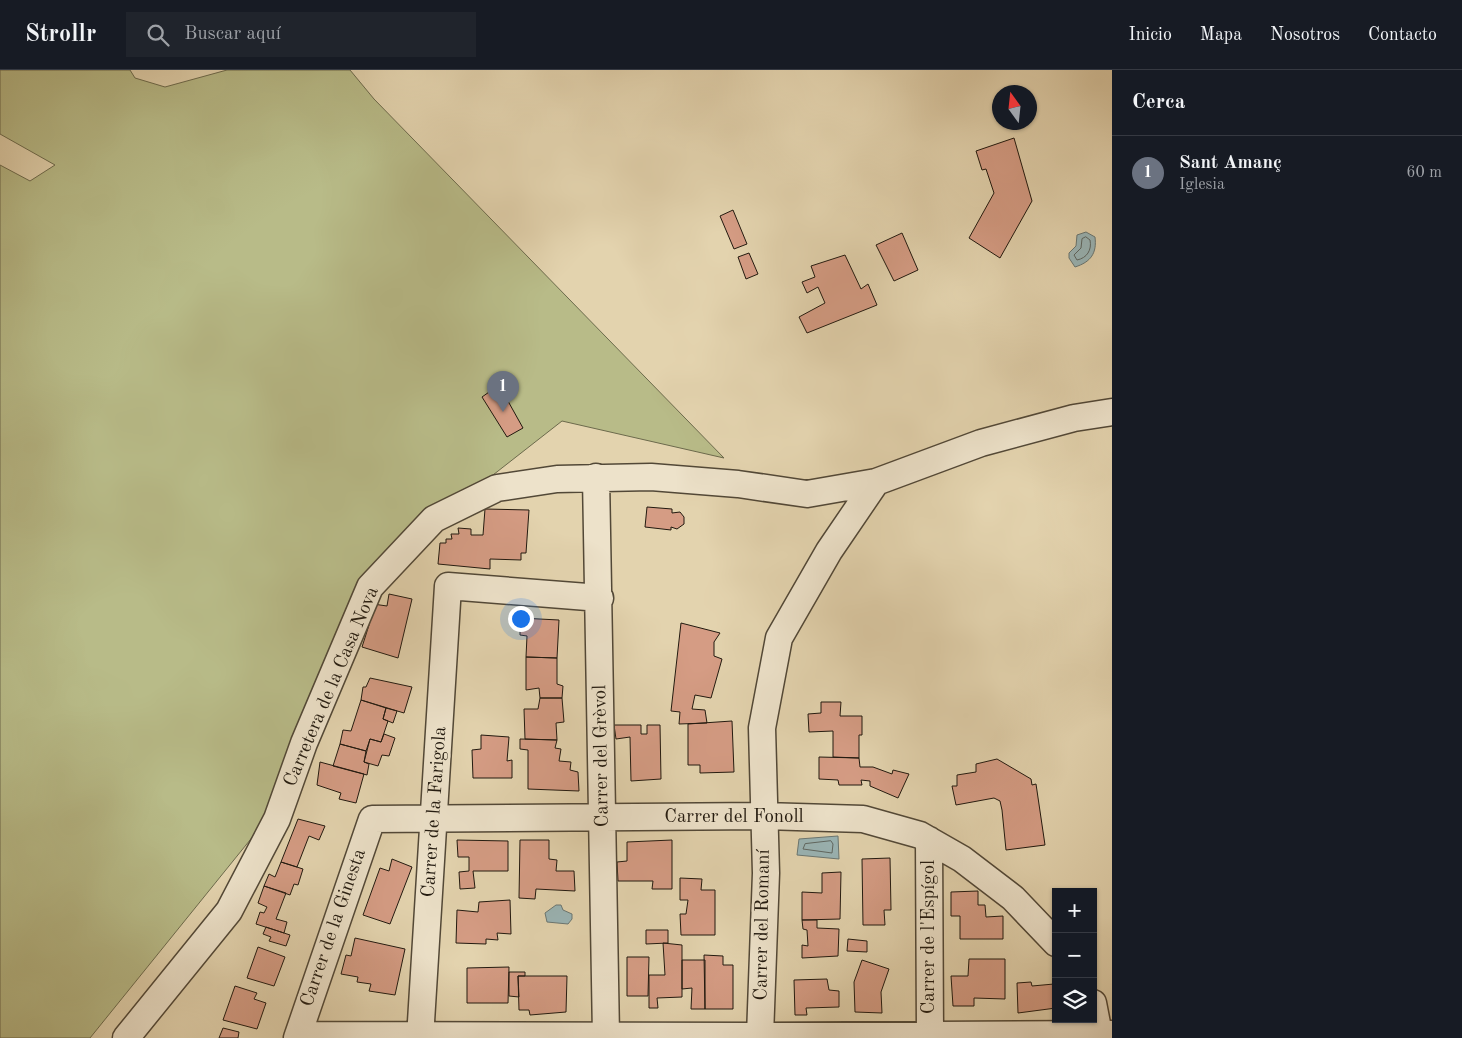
<!DOCTYPE html>
<html lang="es">
<head>
<meta charset="utf-8">
<style>
  :root { --surface:#171b24; --page:#20242c; --text:#f1f3f6; --muted:#9ea1a6; --line:#363941; --accent:#c59692 }
  body { margin:0; font-family:"Old Standard TT",serif; background:var(--page); color:var(--text) }
  .controls { position:absolute; right:15px; bottom:15px; display:grid; overflow:hidden; border-radius:0px; box-shadow:0 1px 4px #0004 }
  .controls button { width:45px; height:45px; display:grid; place-items:center; padding:0; border:0; border-bottom:1px solid var(--line); background:var(--surface); color:var(--text); font:25px sans-serif }
  .compass { position:absolute; left:992px; top:15px; width:45px; height:45px; border-radius:50%; background:var(--surface); box-shadow:0 1px 4px #0004; rotate:345deg }
  .you { position:absolute; left:520px; top:548px; width:18px; height:18px; margin:-12px; border:4px solid #fff; border-radius:50%; background:#1a73e8; box-shadow:0 0 0 8px #1a73e833 }
  .badge { display:grid; place-items:center; width:32px; height:32px; border-radius:50%; background:var(--accent); color:#fff; font-size:16px; font-weight:700 }
  .pin { position:absolute; translate:-50% -41px; filter:drop-shadow(0 1px 2px #0008) }
  .pin::after { content:''; position:absolute; top:26px; width:18px; height:15px; background:inherit; clip-path:polygon(0 0,100% 0,50% 100%) }
  .list { margin:0; padding:0; list-style:none }
  h2 { display:flex; justify-content:space-between; align-items:center; height:65px; margin:0; padding:0 20px; font-size:21px }
  h2 small { font-size:16px; font-weight:400; color:var(--muted) }
  .list li { display:grid; grid-template-columns:32px 1fr auto; gap:15px; align-items:center; box-sizing:border-box; height:75px; padding:0 20px; border-top:1px solid var(--line) }
  .list b { display:block; font-size:19px; white-space:nowrap }
  .list p { margin:0; font-size:16px; white-space:nowrap; color:var(--muted) }
  .list em { font-size:16px; font-style:normal; color:var(--muted) }
  .icon { flex:none; width:28px; height:28px; fill:none; stroke:currentColor; stroke-width:2; stroke-linecap:round; stroke-linejoin:round }
  .map { position:relative; flex:none; width:1112px; height:968px; overflow:hidden }
  header { display:flex; align-items:center; gap:30px; box-sizing:border-box; height:70px; padding:0 25px; background:var(--surface); border-bottom:1px solid var(--line) }
  header strong { font-size:24px }
  nav { display:flex; gap:28px; margin-inline-start:auto; font-size:18px }
  .search { width:350px; height:45px; background:var(--page); display:flex; align-items:center; gap:12px; box-sizing:border-box; padding:0 18px; border-radius:0px; color:var(--muted); font-size:19px }
  main { display:flex }
  aside { flex:1; background:var(--surface) }
  .map>svg:first-child { display:block }
</style>
</head>
<body>
<header>
<strong>Strollr</strong>
<div class="search"><svg class="icon" aria-label="search" viewBox="0 0 24 24"><circle cx="10" cy="10" r="6"/><path d="M15 15l6 6"/></svg>Buscar aquí</div>
<nav><a>Inicio</a><a>Mapa</a><a>Nosotros</a><a>Contacto</a></nav>
</header>
<main>
<div class="map">
<svg width="1112" height="968" viewBox="0 0 1112 968">
  <rect width="100%" height="100%" fill="#e3d3ae"/>
  <filter id="stains"><feTurbulence type="fractalNoise" baseFrequency=".004" numOctaves="4"/><feColorMatrix values="0 0 0 0 .2 0 0 0 0 .09 0 0 0 0 .02 0 0 0 .5 -.17"/></filter>
  <radialGradient id="worn" r=".72"><stop offset=".6" stop-color="#630" stop-opacity="0"/><stop offset="1" stop-color="#630" stop-opacity=".3"/></radialGradient>
  <path fill="#b8bb88" stroke="#6c6a4c" d="M 0,0 L 130,0 L 135,8 L 165,17 L 227,0 L 350,0 L 374,29 L 724,388 L 562,351 L 360,509 L 267,749 L 90,968 L 0,968 L 0,95 L 30,111 L 55,95 L 0,64 Z"/>
  <path fill="#9ab5b6" stroke="#6a7773" d="M 1086,162 L 1095,167 C 1097,183 1091,192 1075,197 L 1069,188 L 1069,183 L 1076,176 L 1077,165 Z
    M 838,766 L 839,789 L 797,785 L 799,769 Z
    M 556,835 L 561,835 L 563,840 L 572,844 L 572,849 L 568,854 L 547,852 L 545,843 Z"/>
  <g fill="none" stroke-linecap="round" stroke-linejoin="round">
    <path stroke="#5e6762" stroke-width="1" d="M 1086,167 L 1090,170 C 1092,180 1087,188 1077,190 L 1074,185 L 1081,178 L 1082,169 Z
      M 831,771 L 833,774 L 832,783 L 803,779 L 805,774 Z"/>
  </g>
  <path fill="#d59c84" stroke="#21190f" d="M 1014,68 L 1032,131 L 1000,188 L 969,168 L 994,123 L 986,99 L 982,100 L 976,81 Z
    M 733,140 L 747,174 L 734,179 L 720,146 Z
    M 902,163 L 918,200 L 894,211 L 876,175 Z
    M 749,183 L 758,204 L 746,209 L 738,187 Z
    M 845,185 L 861,219 L 868,214 L 877,235 L 807,263 L 799,247 L 825,233 L 818,217 L 807,223 L 802,212 L 815,207 L 811,196 Z
    M 499,315 L 523,358 L 507,367 L 482,327 Z
    M 647,437 L 672,439 L 672,443 L 680,442 L 684,447 L 684,454 L 677,459 L 671,457 L 671,460 L 645,457 Z
    M 485,439 L 529,440 L 526,483 L 521,483 L 521,490 L 490,489 L 490,499 L 438,494 L 440,473 L 446,473 L 446,469 L 452,469 L 451,464 L 459,464 L 458,458 L 471,459 L 471,465 L 483,465 Z
    M 389,524 L 412,529 L 398,588 L 362,577 L 369,555 L 365,554 L 373,534 L 387,536 Z
    M 520,548 L 559,550 L 557,588 L 526,587 L 527,566 L 520,565 Z
    M 681,553 L 720,563 L 714,572 L 714,586 L 722,589 L 711,628 L 695,625 L 692,639 L 705,640 L 707,653 L 679,654 L 680,642 L 671,641 Z
    M 526,587 L 557,588 L 557,614 L 563,616 L 562,628 L 540,628 L 539,618 L 526,620 Z
    M 370,608 L 412,617 L 404,643 L 361,630 L 363,617 L 366,617 Z
    M 540,628 L 562,628 L 564,652 L 556,653 L 557,670 L 525,669 L 524,639 L 538,639 Z
    M 361,630 L 386,638 L 383,649 L 388,651 L 381,672 L 370,669 L 366,681 L 340,674 L 343,660 L 351,661 Z
    M 821,632 L 841,632 L 840,646 L 862,646 L 862,665 L 859,665 L 859,688 L 833,687 L 833,661 L 809,662 L 808,644 L 821,643 Z
    M 386,638 L 397,641 L 393,653 L 383,649 Z
    M 732,651 L 734,702 L 700,703 L 700,695 L 688,695 L 688,654 Z
    M 614,655 L 641,655 L 641,664 L 647,664 L 647,655 L 660,655 L 661,709 L 631,711 L 630,667 L 616,669 Z
    M 384,664 L 395,668 L 389,686 L 382,685 L 378,696 L 364,692 L 370,669 L 381,672 Z
    M 481,665 L 509,667 L 507,691 L 512,690 L 512,708 L 473,708 L 472,680 L 481,679 Z
    M 520,669 L 557,670 L 555,678 L 561,679 L 559,691 L 571,692 L 570,700 L 578,702 L 579,721 L 528,719 L 528,680 L 520,679 Z
    M 340,674 L 366,681 L 364,692 L 369,694 L 367,705 L 333,696 Z
    M 819,687 L 859,688 L 860,697 L 873,697 L 892,704 L 893,700 L 909,704 L 898,728 L 870,716 L 870,711 L 861,710 L 862,715 L 839,715 L 838,710 L 819,709 Z
    M 997,689 L 1031,709 L 1032,715 L 1036,714 L 1045,775 L 1006,780 L 1002,740 L 1000,731 L 994,728 L 956,735 L 952,716 L 957,716 L 957,705 L 976,702 L 976,694 Z
    M 320,692 L 364,704 L 356,733 L 339,729 L 341,723 L 317,715 Z
    M 298,749 L 325,756 L 319,770 L 309,766 L 297,797 L 281,792 Z
    M 457,770 L 508,771 L 508,801 L 473,801 L 475,818 L 460,819 L 459,802 L 469,801 L 469,787 L 458,787 Z
    M 520,770 L 549,770 L 549,789 L 557,790 L 556,801 L 574,801 L 575,821 L 536,819 L 535,829 L 519,828 Z
    M 672,770 L 672,819 L 652,819 L 653,811 L 618,811 L 617,792 L 627,791 L 627,772 Z
    M 890,788 L 891,840 L 884,840 L 885,855 L 863,855 L 862,789 Z
    M 392,789 L 412,797 L 390,854 L 363,845 L 380,798 L 389,801 Z
    M 281,792 L 303,799 L 298,815 L 294,814 L 290,825 L 264,816 L 269,804 L 275,807 Z
    M 841,802 L 840,849 L 802,850 L 802,822 L 822,823 L 822,803 Z
    M 680,808 L 702,809 L 701,820 L 715,820 L 715,865 L 681,865 L 680,844 L 686,844 L 688,830 L 680,830 Z
    M 264,816 L 286,823 L 276,849 L 287,852 L 284,863 L 256,854 L 260,842 L 264,843 L 267,837 L 258,833 Z
    M 978,821 L 978,835 L 985,835 L 986,847 L 1003,846 L 1003,869 L 960,869 L 960,846 L 951,846 L 951,822 Z
    M 510,830 L 511,864 L 497,863 L 498,870 L 486,869 L 486,874 L 456,873 L 457,840 L 478,842 L 479,832 Z
    M 802,850 L 817,850 L 817,858 L 839,859 L 838,886 L 802,888 L 802,875 L 808,876 L 807,860 L 803,859 Z
    M 266,857 L 290,865 L 286,876 L 269,871 L 271,867 L 263,864 Z
    M 646,860 L 668,860 L 668,873 L 646,874 Z
    M 355,868 L 405,879 L 395,925 L 369,921 L 371,914 L 357,912 L 358,907 L 341,904 L 346,885 L 351,886 Z
    M 848,869 L 867,871 L 867,882 L 847,881 Z
    M 663,873 L 682,875 L 682,927 L 657,928 L 658,938 L 649,938 L 649,905 L 665,905 Z
    M 258,877 L 285,887 L 274,916 L 247,908 Z
    M 704,885 L 723,886 L 723,895 L 733,895 L 733,939 L 705,939 Z
    M 627,887 L 649,887 L 648,926 L 627,926 Z
    M 969,889 L 1005,889 L 1005,929 L 974,928 L 974,936 L 953,936 L 951,906 L 968,906 Z
    M 682,890 L 705,890 L 705,939 L 691,939 L 692,918 L 682,919 Z
    M 862,890 L 889,899 L 881,922 L 882,943 L 855,942 L 854,912 Z
    M 509,897 L 508,933 L 467,933 L 467,898 Z
    M 509,902 L 525,902 L 525,906 L 518,906 L 519,927 L 509,926 Z
    M 518,906 L 567,906 L 566,942 L 530,945 L 529,940 L 519,940 Z
    M 827,909 L 829,920 L 839,921 L 839,937 L 806,938 L 807,945 L 795,945 L 794,910 Z
    M 1031,912 L 1032,916 L 1054,914 L 1056,938 L 1018,943 L 1017,913 Z
    M 235,916 L 257,923 L 254,929 L 266,933 L 257,959 L 223,950 Z
    M 223,958 L 239,962 L 238,968 L 219,968 Z"/>
  <g fill="none" stroke-linecap="round" stroke-linejoin="round">
    <defs>
      <path id="street" d="M 596,407 L 606,966
        M 929,770 L 930,965
        M 1093,933 L 1099,964
        M 298,965 L 760,966 L 1112,964
        M 760,966 L 766,803 L 762,658 L 779,568 L 829,481 L 876,412
        M 126,968 L 229,841 L 277,749 L 304,673 L 370,517 L 434,449 L 497,418 L 557,409 L 651,407 L 738,414 L 807,424 L 876,412 L 981,373 L 1074,348 L 1112,342
        M 297,968 L 372,749 L 764,746 L 863,749 L 920,765 L 962,789 L 1013,828 L 1056,873
        M 420,968 L 448,516 L 600,528"/>
    </defs>
    <use href="#street" stroke="#524837" stroke-width="29"/>
    <use href="#street" stroke="#ede2ca" stroke-width="26"/>
  </g>
  <g text-anchor="middle" dominant-baseline="central" stroke-width="5" stroke-linejoin="round" paint-order="stroke">
    <g font-size="19" fill="#21190f" stroke="#ede2ca">
      <text transform="translate(332 617) rotate(-67)">Carretera de la Casa Nova</text>
      <text transform="translate(602 686) rotate(-91)">Carrer del Grèvol</text>
      <text transform="translate(435 742) rotate(-86)">Carrer de la Farigola</text>
      <text x="734" y="747">Carrer del Fonoll</text>
      <text transform="translate(763 855) rotate(-89)">Carrer del Romaní</text>
      <text transform="translate(334 858) rotate(-71)">Carrer de la Ginesta</text>
      <text transform="translate(929 867) rotate(-90)">Carrer de l'Espígol</text>
    </g>
  </g>
  <rect width="100%" height="100%" filter="url(#stains)"/>
  <rect width="100%" height="100%" fill="url(#worn)"/>
</svg>
<div class="controls">
<button>+</button>
<button>−</button>
<button><svg class="icon" aria-label="layers" viewBox="0 0 24 24"><path d="M12 4l9 5-9 5-9-5zM3 14l9 5 9-5"/></svg></button>
</div>
<svg class="compass" viewBox="-18 -18 36 36"><path d="M0-13l5 13h-10z" fill="#e53935"/><path d="M0 13l5-13h-10z" fill="#9ea1a6"/></svg>
<div class="you"></div>
<div class="pin badge" style="left:503px;top:342px;background:#6b7280">1</div>
</div>
<aside>
<h2>Cerca<small></small></h2>
<ul class="list">
<li><span class="badge" style="background:#6b7280">1</span><div><b>Sant Amanç</b><p>Iglesia</p></div><em>60 m</em></li>
</ul>
</aside>
</main>
</body>
</html>
